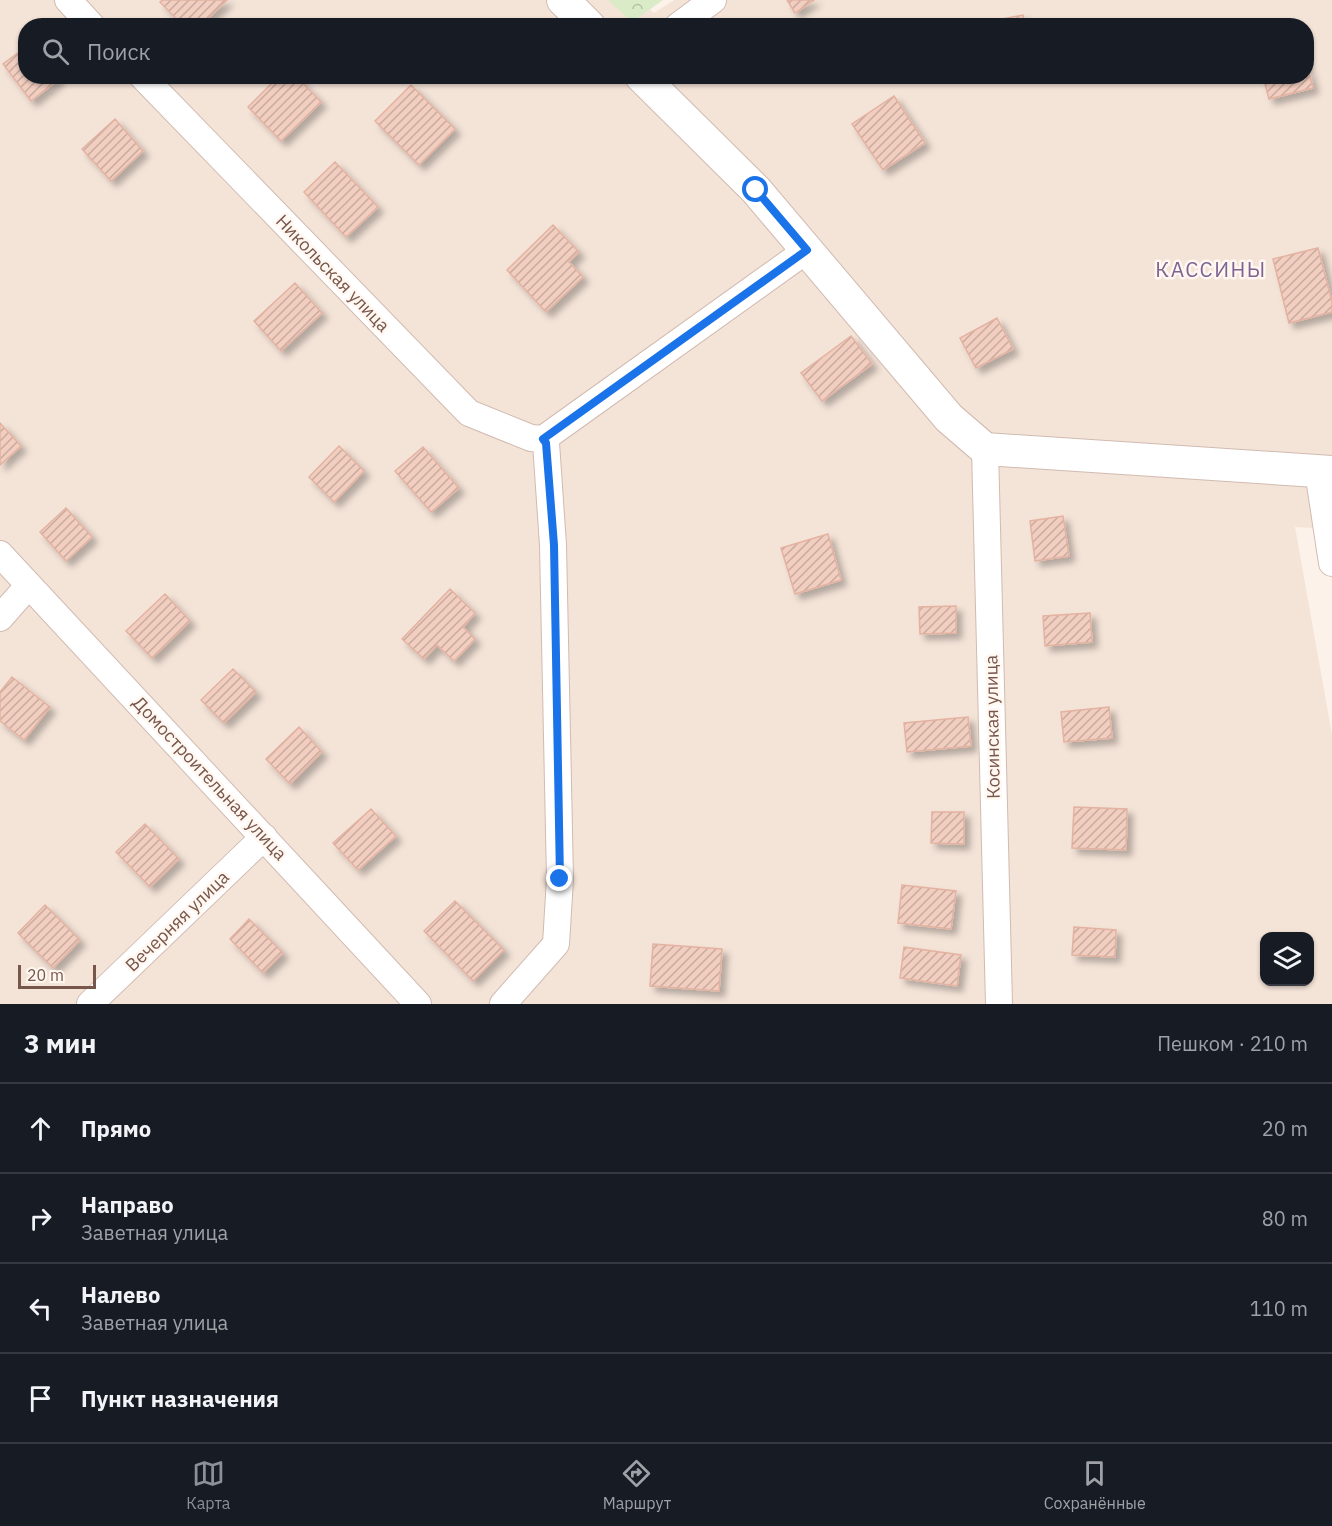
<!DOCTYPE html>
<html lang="ru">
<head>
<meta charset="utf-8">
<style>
  :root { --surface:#171b24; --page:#242831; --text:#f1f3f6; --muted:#9ea1a6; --line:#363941; --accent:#8c9099 }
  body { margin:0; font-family:"IBM Plex Sans",sans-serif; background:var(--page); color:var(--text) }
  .controls { position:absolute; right:18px; bottom:18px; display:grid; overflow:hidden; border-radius:12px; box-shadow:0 2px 4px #0004 }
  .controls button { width:54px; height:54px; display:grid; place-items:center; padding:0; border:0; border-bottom:2px solid var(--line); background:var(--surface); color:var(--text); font:30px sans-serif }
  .scale { position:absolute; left:18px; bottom:15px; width:78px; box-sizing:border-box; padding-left:6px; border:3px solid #77564c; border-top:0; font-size:16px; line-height:21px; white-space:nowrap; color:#77564c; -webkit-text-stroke:4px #fff7f0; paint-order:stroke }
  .stop { position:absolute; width:18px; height:18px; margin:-14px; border:4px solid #1a73e8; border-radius:50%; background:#fff }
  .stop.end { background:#1a73e8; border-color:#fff; box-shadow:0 2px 6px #0008 }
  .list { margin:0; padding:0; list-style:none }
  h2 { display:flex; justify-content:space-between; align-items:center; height:78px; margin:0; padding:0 24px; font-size:26px }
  h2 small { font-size:20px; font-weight:400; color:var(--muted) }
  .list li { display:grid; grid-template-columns:39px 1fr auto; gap:18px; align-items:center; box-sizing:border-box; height:90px; padding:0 24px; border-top:2px solid var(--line) }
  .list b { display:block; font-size:22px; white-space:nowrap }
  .list p { margin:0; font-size:20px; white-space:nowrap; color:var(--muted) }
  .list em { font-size:20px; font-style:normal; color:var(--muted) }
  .icon { flex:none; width:33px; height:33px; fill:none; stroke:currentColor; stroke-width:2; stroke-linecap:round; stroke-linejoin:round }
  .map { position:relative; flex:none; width:1332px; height:1004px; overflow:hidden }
  .search { position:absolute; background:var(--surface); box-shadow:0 2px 4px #0004; left:18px; right:18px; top:18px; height:66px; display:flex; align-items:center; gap:15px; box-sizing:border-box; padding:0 21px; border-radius:24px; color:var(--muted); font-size:22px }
  .sheet { height:438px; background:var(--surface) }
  nav { display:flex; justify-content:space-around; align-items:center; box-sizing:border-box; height:84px; border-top:2px solid var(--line); background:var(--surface); font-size:16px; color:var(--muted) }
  nav a { display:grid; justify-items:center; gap:3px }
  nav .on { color:var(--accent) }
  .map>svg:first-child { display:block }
</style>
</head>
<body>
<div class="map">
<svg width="1332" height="1004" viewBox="0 0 1332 1004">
  <defs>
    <pattern id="forest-crowns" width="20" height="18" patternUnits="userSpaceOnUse" patternTransform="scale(1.5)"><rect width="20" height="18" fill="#daebc7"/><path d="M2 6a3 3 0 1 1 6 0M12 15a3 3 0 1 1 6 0" fill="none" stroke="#b6c1a4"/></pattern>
    <pattern id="building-hatch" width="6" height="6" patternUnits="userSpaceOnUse" patternTransform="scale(1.5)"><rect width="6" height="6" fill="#f2cec1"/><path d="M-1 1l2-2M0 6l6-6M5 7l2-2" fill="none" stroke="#c9aa9f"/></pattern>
    <filter id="shadow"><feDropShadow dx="5.5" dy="5.5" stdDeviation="3" flood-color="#0004"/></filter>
  </defs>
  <rect width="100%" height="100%" fill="#fcf2e9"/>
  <path fill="#f4e3d7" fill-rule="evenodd" d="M 0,0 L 639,0 L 654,13 L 674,0 L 1332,0 L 1332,529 L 1295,527 L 1332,735 L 1332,1004 L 0,1004 ZM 26,26 L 1306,26 L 1306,76 L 26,76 ZM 1264,936 L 1310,936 L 1310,982 L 1264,982 Z"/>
  <path fill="url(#forest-crowns)" d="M 608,0 L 663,0 L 632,22 Z"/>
  <path fill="url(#building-hatch)" stroke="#e4b2a1" stroke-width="1.5" filter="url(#shadow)" d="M 163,0 L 227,0 L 200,26 L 183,26 L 160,2 Z
    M 787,0 L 814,0 L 795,13 Z
    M 1023,15 L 1025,25 L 987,26 L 986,22 Z
    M 26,47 L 26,76 L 57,76 L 59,79 L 31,101 L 3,64 Z
    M 1306,61 L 1313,88 L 1269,99 L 1263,76 L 1306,76 Z
    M 279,76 L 296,76 L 321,102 L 281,141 L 248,107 Z
    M 411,85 L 455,129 L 419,165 L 375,121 Z
    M 894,96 L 925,143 L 883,170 L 852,124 Z
    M 115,119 L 143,151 L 111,181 L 82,149 Z
    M 335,162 L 378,207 L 346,237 L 304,192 Z
    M 553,225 L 579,252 L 569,262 L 583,277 L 546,312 L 507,270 Z
    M 1318,248 L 1332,302 L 1332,312 L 1289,323 L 1273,259 Z
    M 295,283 L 322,313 L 281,351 L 254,321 Z
    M 997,318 L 1013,349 L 976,368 L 960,338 Z
    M 851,336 L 872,364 L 822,401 L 801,373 Z
    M 0,423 L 21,446 L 0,465 Z
    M 339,446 L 364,471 L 334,502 L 309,477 Z
    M 423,447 L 459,488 L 431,512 L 395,471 Z
    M 66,508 L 92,537 L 66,561 L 40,532 Z
    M 1063,516 L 1069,556 L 1035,561 L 1030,521 Z
    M 828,534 L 841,580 L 795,594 L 781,548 Z
    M 450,589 L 475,613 L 463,627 L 475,639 L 454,661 L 437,645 L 424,659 L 402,639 Z
    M 165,594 L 190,621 L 152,658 L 126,631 Z
    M 956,606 L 956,633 L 920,634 L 919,607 Z
    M 1090,613 L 1092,642 L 1045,646 L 1043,616 Z
    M 233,669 L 256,692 L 224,723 L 201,700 Z
    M 12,677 L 50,707 L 24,740 L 0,721 L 0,692 Z
    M 1109,707 L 1112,738 L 1064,742 L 1061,712 Z
    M 968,717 L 971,746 L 907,752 L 904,723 Z
    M 299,727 L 322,752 L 290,784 L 266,759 Z
    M 1074,807 L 1127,809 L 1126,850 L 1072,848 Z
    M 371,809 L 396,836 L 358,870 L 333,843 Z
    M 932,812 L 964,812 L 964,844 L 931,843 Z
    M 145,824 L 179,859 L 150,887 L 116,852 Z
    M 902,885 L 956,891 L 951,929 L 898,923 Z
    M 455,901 L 504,950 L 473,981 L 424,931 Z
    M 45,905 L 80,940 L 53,968 L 18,933 Z
    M 249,919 L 283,953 L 263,973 L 230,939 Z
    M 1074,927 L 1116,930 L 1115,957 L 1072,955 Z
    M 653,944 L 722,949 L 719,991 L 650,986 Z
    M 904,947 L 961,955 L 957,986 L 900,978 Z"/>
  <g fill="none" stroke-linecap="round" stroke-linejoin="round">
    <defs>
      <path id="minor" d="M 68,0 L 92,26
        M 678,26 L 713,0
        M 142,76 L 469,413 L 531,438 L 543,439
        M 985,449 L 999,1004
        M 1318,471 L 1332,563
        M 0,554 L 418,1004
        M 0,618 L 29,585
        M 90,1004 L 264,837
        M 503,1004 L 556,944 L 560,879 L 553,545 L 546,443 L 543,439 L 807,250"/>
      <path id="tertiary" d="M 563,0 L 589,26
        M 641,76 L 756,190 L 949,418 L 985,449 L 1332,472"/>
    </defs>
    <use href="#minor" stroke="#d1bbb1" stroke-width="28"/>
    <use href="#tertiary" stroke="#d1bbb1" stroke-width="34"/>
    <use href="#minor" stroke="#fff" stroke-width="26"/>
    <use href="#tertiary" stroke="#fff" stroke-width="32"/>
  </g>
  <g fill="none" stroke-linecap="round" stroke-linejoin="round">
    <path stroke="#1a73e8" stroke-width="8" d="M 560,879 L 554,545 L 546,443 L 543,439 L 807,250 L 756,190"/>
  </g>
  <g text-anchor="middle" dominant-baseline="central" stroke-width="5" stroke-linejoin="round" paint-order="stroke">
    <g font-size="18" fill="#77564c" stroke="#fff7f0">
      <text transform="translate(333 273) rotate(46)">Никольская улица</text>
      <text transform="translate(992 727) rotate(-91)">Косинская улица</text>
      <text transform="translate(210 778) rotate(47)">Домостроительная улица</text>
      <text transform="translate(177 921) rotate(-44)">Вечерняя улица</text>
    </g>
    <g font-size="21" letter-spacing="1.5" fill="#7d6493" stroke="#fff7f0">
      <text x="1211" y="269">КАССИНЫ</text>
    </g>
  </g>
</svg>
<div class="controls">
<button><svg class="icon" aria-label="layers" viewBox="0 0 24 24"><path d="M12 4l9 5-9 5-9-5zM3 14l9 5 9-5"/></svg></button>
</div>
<div class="scale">20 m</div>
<div class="stop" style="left:756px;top:190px"></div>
<div class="stop end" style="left:560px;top:879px"></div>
<div class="search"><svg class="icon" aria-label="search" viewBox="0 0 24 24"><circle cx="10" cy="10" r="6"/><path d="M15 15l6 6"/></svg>Поиск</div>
</div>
<section class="sheet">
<h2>3 мин<small>Пешком · 210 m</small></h2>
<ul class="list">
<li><svg class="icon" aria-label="ahead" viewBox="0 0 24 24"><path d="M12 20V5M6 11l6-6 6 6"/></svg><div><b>Прямо</b></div><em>20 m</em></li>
<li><svg class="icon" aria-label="right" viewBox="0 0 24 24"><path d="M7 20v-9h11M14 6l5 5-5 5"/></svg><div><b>Направо</b><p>Заветная улица</p></div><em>80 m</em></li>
<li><svg class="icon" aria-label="left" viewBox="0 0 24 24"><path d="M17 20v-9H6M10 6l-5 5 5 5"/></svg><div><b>Налево</b><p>Заветная улица</p></div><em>110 m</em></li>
<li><svg class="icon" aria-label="arrive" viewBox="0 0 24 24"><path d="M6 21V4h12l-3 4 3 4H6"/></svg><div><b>Пункт назначения</b></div></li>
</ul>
</section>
<nav>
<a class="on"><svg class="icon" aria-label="map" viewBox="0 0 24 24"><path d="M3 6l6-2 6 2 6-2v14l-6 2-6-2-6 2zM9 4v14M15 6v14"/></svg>Карта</a>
<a><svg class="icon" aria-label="directions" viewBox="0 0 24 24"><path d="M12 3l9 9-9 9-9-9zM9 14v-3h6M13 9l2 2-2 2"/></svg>Маршрут</a>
<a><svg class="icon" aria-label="saved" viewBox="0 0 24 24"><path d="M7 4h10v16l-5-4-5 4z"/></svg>Сохранённые</a>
</nav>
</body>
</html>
